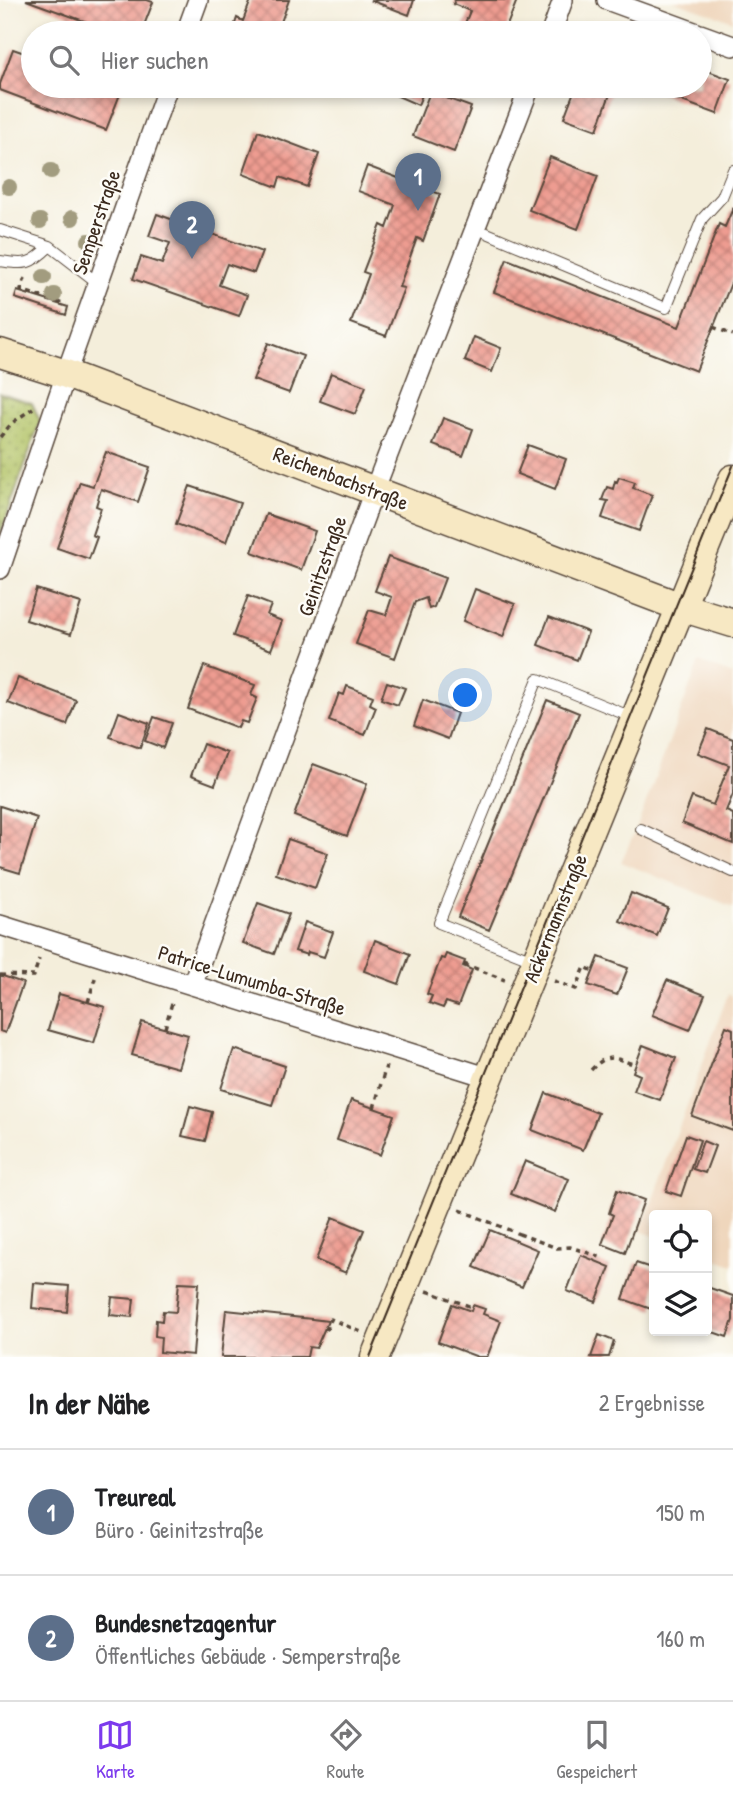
<!DOCTYPE html>
<html lang="de">
<head>
<meta charset="utf-8">
<style>
  :root { --surface:#fff; --page:#f6f6f6; --text:#202124; --muted:#757577; --line:#e0e0e0; --accent:#7c3aed }
  body { margin:0; font-family:"Patrick Hand",sans-serif; background:var(--page); color:var(--text) }
  .controls { position:absolute; right:21px; bottom:21px; display:grid; overflow:hidden; border-radius:7px; box-shadow:0 4px 10px #0003 }
  .controls button { width:63px; height:63px; display:grid; place-items:center; padding:0; border:0; border-bottom:2px solid var(--line); background:var(--surface); color:var(--text); font:35px sans-serif }
  .you { position:absolute; left:466px; top:696px; width:24px; height:24px; margin:-18px; border:5px solid #fff; border-radius:50%; background:#1a73e8; box-shadow:0 0 0 10px #1a73e833 }
  .badge { display:grid; place-items:center; width:46px; height:46px; border-radius:50%; background:var(--accent); color:#fff; font-size:23px; font-weight:700 }
  .pin { position:absolute; translate:-50% -58px; filter:drop-shadow(0 2px 4px #0008) }
  .pin::after { content:''; position:absolute; top:37px; width:24px; height:21px; background:inherit; clip-path:polygon(0 0,100% 0,50% 100%) }
  .list { margin:0; padding:0; list-style:none }
  h2 { display:flex; justify-content:space-between; align-items:center; height:91px; margin:0; padding:0 28px; font-size:30px }
  h2 small { font-size:23px; font-weight:400; color:var(--muted) }
  .list li { display:grid; grid-template-columns:46px 1fr auto; gap:21px; align-items:center; box-sizing:border-box; height:126px; padding:0 28px; border-top:2px solid var(--line) }
  .list b { display:block; font-size:26px; white-space:nowrap }
  .list p { margin:0; font-size:23px; white-space:nowrap; color:var(--muted) }
  .list em { font-size:23px; font-style:normal; color:var(--muted) }
  .icon { flex:none; width:38px; height:38px; fill:none; stroke:currentColor; stroke-width:2; stroke-linecap:round; stroke-linejoin:round }
  .map { position:relative; flex:none; width:733px; height:1357px; overflow:hidden }
  .search { position:absolute; background:var(--surface); box-shadow:0 4px 10px #0003; left:21px; right:21px; top:21px; height:77px; display:flex; align-items:center; gap:18px; box-sizing:border-box; padding:0 24px; border-radius:38px; color:var(--muted); font-size:26px }
  .sheet { height:343px; background:var(--surface) }
  nav { display:flex; justify-content:space-around; align-items:center; box-sizing:border-box; height:98px; border-top:2px solid var(--line); background:var(--surface); font-size:19px; color:var(--muted) }
  nav a { display:grid; justify-items:center; gap:4px }
  nav .on { color:var(--accent) }
  .map>svg:first-child { display:block }
</style>
</head>
<body>
<div class="map">
<svg width="733" height="1357" viewBox="0 0 733 1357">
  <defs>
    <pattern id="park-dots" width="8" height="8" patternUnits="userSpaceOnUse" patternTransform="scale(1.75)"><rect width="8" height="8" fill="#b2c366"/><path d="M2 2h.1M6 6h.1" fill="none" stroke="#929f53" stroke-width="1.8" stroke-linecap="round"/></pattern>
    <pattern id="building-cross-hatch" width="8" height="8" patternUnits="userSpaceOnUse" patternTransform="scale(1.75)"><rect width="8" height="8" fill="#ee9c91"/><path d="M0 0l8 8M0 8l8-8" fill="none" stroke="#c27f76"/></pattern>
  </defs>
  <rect width="100%" height="100%" fill="#fdfcf7"/>
  <filter id="ink" filterUnits="userSpaceOnUse"><feTurbulence type="fractalNoise" baseFrequency=".0143" numOctaves="2"/><feDisplacementMap in="SourceGraphic" scale="14" xChannelSelector="R" yChannelSelector="G"/><feConvolveMatrix kernelMatrix="1 2 1 2 8 2 1 2 1" color-interpolation-filters="sRGB"/></filter>
  <filter id="wash" filterUnits="userSpaceOnUse"><feTurbulence type="fractalNoise" baseFrequency=".00686" numOctaves="4" result="noise"/><feDisplacementMap in="SourceGraphic" scale="28" xChannelSelector="R" yChannelSelector="G"/><feGaussianBlur stdDeviation="1.57" result="paint"/><feColorMatrix in="noise" values="0 0 0 0 0 0 0 0 0 0 0 0 0 0 0 0 0 1.4 0 .05"/><feComposite in="paint" operator="in"/></filter>
  <g filter="url(#wash)">
    <rect width="100%" height="100%" fill="#f4eedb"/>
    <path fill="#efd6bc" d="M 672,0 L 733,0 L 733,21 Z
      M 699,662 L 733,675 L 733,907 L 621,862 L 637,827 Z
      M 728,994 L 733,996 L 733,1265 L 707,1256 L 707,1215 L 654,1215 L 654,1236 L 641,1231 Z"/>
    <path fill="url(#park-dots)" stroke="#767642" stroke-width="2" d="M 0,393 L 32,403 L 40,421 L 0,536 Z"/>
    <g id="blocks">
      <path fill="url(#building-cross-hatch)" d="M 26,0 L 147,0 L 153,2 L 141,33 L 117,33 Z
        M 251,0 L 289,0 L 277,33 L 232,33 L 237,18 L 243,21 Z
        M 370,0 L 414,0 L 409,15 Z
        M 455,0 L 517,0 L 504,33 L 461,33 L 470,11 L 453,4 Z
        M 13,49 L 33,56 L 33,86 L 113,86 L 122,89 L 106,130 L 0,90 L 0,84 Z
        M 700,68 L 730,79 L 717,114 L 641,86 L 700,86 Z
        M 396,86 L 414,86 L 424,90 L 418,105 L 393,94 Z
        M 576,86 L 613,86 L 597,130 L 564,118 Z
        M 430,92 L 471,107 L 454,152 L 413,136 Z
        M 258,131 L 319,154 L 307,187 L 280,177 L 277,187 L 243,174 Z
        M 550,157 L 598,176 L 578,229 L 529,210 Z
        M 367,166 L 440,194 L 423,241 L 417,238 L 399,287 L 404,288 L 386,336 L 351,323 L 369,274 L 363,272 L 381,225 L 387,228 L 395,205 L 358,191 Z
        M 733,208 L 733,278 L 696,371 L 494,292 L 507,259 L 679,327 L 719,224 L 725,227 Z
        M 157,214 L 262,252 L 254,273 L 227,264 L 219,285 L 247,295 L 239,316 L 133,279 L 141,257 L 162,264 L 170,243 L 149,236 Z
        M 17,291 L 68,307 L 66,315 L 15,298 Z
        M 474,337 L 501,348 L 492,372 L 465,361 Z
        M 268,343 L 303,356 L 289,393 L 253,380 Z
        M 331,373 L 366,386 L 355,414 L 320,401 Z
        M 443,418 L 473,429 L 463,456 L 433,445 Z
        M 528,445 L 566,459 L 555,489 L 517,474 Z
        M 106,452 L 150,467 L 138,502 L 101,489 L 96,506 L 101,508 L 92,535 L 97,537 L 89,559 L 57,548 L 80,482 L 93,486 Z
        M 619,477 L 635,482 L 633,488 L 652,495 L 639,531 L 602,518 L 608,501 L 602,500 L 607,487 L 613,489 L 615,481 L 617,482 Z
        M 190,486 L 240,503 L 226,542 L 176,524 Z
        M 266,514 L 315,531 L 301,570 L 252,552 Z
        M 388,557 L 445,578 L 434,607 L 429,609 L 426,598 L 415,602 L 395,658 L 356,644 L 369,610 L 386,615 L 392,597 L 375,591 Z
        M 36,589 L 81,603 L 71,634 L 26,620 Z
        M 475,589 L 515,604 L 503,637 L 463,621 Z
        M 248,596 L 271,605 L 267,615 L 282,621 L 271,650 L 233,636 Z
        M 549,617 L 588,632 L 577,660 L 538,645 Z
        M 204,666 L 255,685 L 251,695 L 257,698 L 247,723 L 241,721 L 238,728 L 188,709 Z
        M 18,678 L 76,700 L 67,725 L 8,703 Z
        M 387,682 L 405,688 L 398,705 L 381,699 Z
        M 347,686 L 373,696 L 370,704 L 376,707 L 365,735 L 329,721 L 339,693 L 344,695 Z
        M 423,700 L 457,713 L 448,739 L 414,726 Z
        M 547,700 L 579,713 L 489,930 L 458,917 Z
        M 119,712 L 149,723 L 140,748 L 110,737 Z
        M 154,717 L 172,723 L 163,748 L 145,741 Z
        M 708,729 L 733,739 L 733,794 L 726,811 L 733,814 L 733,844 L 682,823 L 692,797 L 713,805 L 729,765 L 698,753 Z
        M 203,744 L 227,753 L 215,785 L 191,776 Z
        M 313,764 L 367,784 L 347,836 L 294,816 Z
        M 0,806 L 37,818 L 20,873 L 0,867 Z
        M 288,839 L 328,853 L 315,888 L 276,874 Z
        M 631,893 L 668,908 L 657,936 L 620,921 Z
        M 258,903 L 289,914 L 274,954 L 243,943 Z
        M 305,922 L 333,932 L 324,957 L 308,952 L 307,955 L 295,951 Z
        M 375,940 L 410,954 L 399,984 L 364,971 Z
        M 446,954 L 465,961 L 463,966 L 472,970 L 458,1006 L 446,1002 L 443,1008 L 429,1003 L 432,996 L 427,994 L 441,958 L 444,959 Z
        M 599,957 L 628,968 L 617,995 L 588,985 Z
        M 0,975 L 23,983 L 5,1033 L 0,1031 Z
        M 667,980 L 705,995 L 690,1030 L 652,1015 Z
        M 59,994 L 105,1007 L 94,1043 L 48,1030 Z
        M 142,1022 L 188,1035 L 178,1068 L 132,1055 Z
        M 726,1026 L 733,1029 L 733,1131 L 692,1116 Z
        M 643,1045 L 676,1058 L 660,1100 L 634,1091 L 640,1075 L 633,1072 Z
        M 234,1049 L 285,1066 L 272,1105 L 221,1089 Z
        M 546,1093 L 598,1113 L 583,1150 L 532,1130 Z
        M 351,1100 L 394,1115 L 380,1155 L 337,1140 Z
        M 190,1106 L 212,1112 L 205,1141 L 182,1136 Z
        M 686,1135 L 700,1140 L 681,1196 L 666,1191 Z
        M 703,1141 L 715,1146 L 705,1173 L 693,1169 Z
        M 525,1161 L 569,1179 L 555,1212 L 511,1194 Z
        M 617,1190 L 644,1200 L 625,1253 L 602,1244 L 613,1215 L 609,1213 Z
        M 333,1217 L 364,1230 L 346,1273 L 316,1260 Z
        M 490,1230 L 538,1250 L 522,1287 L 474,1267 Z
        M 581,1255 L 610,1267 L 596,1302 L 567,1291 Z
        M 636,1263 L 654,1269 L 654,1310 L 623,1299 Z
        M 179,1282 L 199,1283 L 193,1355 L 160,1352 L 161,1337 L 155,1336 L 156,1320 L 162,1321 L 163,1311 L 176,1312 Z
        M 34,1283 L 69,1286 L 67,1312 L 32,1308 Z
        M 707,1287 L 733,1296 L 733,1320 L 727,1337 L 707,1330 Z
        M 112,1297 L 134,1299 L 132,1317 L 110,1315 Z
        M 452,1304 L 471,1311 L 473,1305 L 485,1309 L 483,1314 L 501,1321 L 487,1357 L 478,1357 L 438,1342 Z
        M 226,1310 L 312,1319 L 328,1321 L 316,1348 L 309,1347 L 307,1357 L 221,1357 Z
        M 599,1335 L 614,1341 L 609,1357 L 591,1357 Z"/>
    </g>
  </g>
  <g filter="url(#ink)">
    <use href="#blocks" fill-opacity="0" stroke="#57473a" stroke-width="2"/>
    <g fill="none" stroke-linecap="round" stroke-linejoin="round">
      <defs>
        <path id="lane" d="M 475,228 L 666,308 L 702,219 L 722,197 L 733,170
          M 0,230 L 50,246 L 98,283
          M 0,261 C 26,265 31,265 50,246
          M 641,829 L 733,872
          M 533,960 L 439,923 L 538,679 L 634,718"/>
        <path id="street" d="M 607,0 L 697,33
          M 186,33 L 198,0
          M 551,33 L 563,0
          M 700,34 L 733,46
          M 0,569 L 66,374 L 168,86
          M 0,925 L 490,1078
          M 192,985 L 374,491 L 530,86"/>
        <path id="secondary" d="M 0,353 L 66,374 L 681,607 L 733,623
          M 375,1357 L 733,479"/>
      </defs>
      <use href="#lane" stroke="#57473a" stroke-width="12"/>
      <use href="#street" stroke="#57473a" stroke-width="22"/>
      <use href="#secondary" stroke="#57473a" stroke-width="31"/>
      <path stroke="#57473a" stroke-width="3.5" stroke-dasharray="5 5" stroke-linecap="butt" d="M 25,278 L 21,290 L 66,305
        M 713,327 L 733,335
        M 0,437 L 12,423 L 33,408
        M 464,964 L 505,980
        M 0,975 L 34,976 L 39,959
        M 554,981 L 576,989 L 585,967 L 593,971
        M 88,1002 L 96,975
        M 165,1028 L 173,999
        M 591,1070 C 608,1052 614,1058 636,1065
        M 374,1108 L 386,1066
        M 460,1210 L 519,1234 L 516,1241
        M 519,1234 L 557,1248 L 570,1247 L 598,1256 L 596,1261
        M 427,1291 L 472,1307
        M 325,1328 L 327,1329 L 331,1319 L 361,1332"/>
      <use href="#lane" stroke="#fff" stroke-width="10"/>
      <use href="#street" stroke="#fff" stroke-width="19"/>
      <use href="#secondary" stroke="#f7e8c3" stroke-width="28"/>
      <path stroke="#3b2a1e" stroke-width="2" d="M 370,1357 L 733,466"/>
    </g>
    <g fill="#a29c7f">
      <circle cx="51" cy="171" r="8"/>
      <circle cx="9" cy="187" r="8"/>
      <circle cx="72" cy="218" r="8"/>
      <circle cx="40" cy="221" r="8"/>
      <circle cx="89" cy="241" r="8"/>
      <circle cx="44" cy="277" r="8"/>
      <circle cx="54" cy="295" r="8"/>
    </g>
  </g>
  <g text-anchor="middle" dominant-baseline="central" stroke-width="5" stroke-linejoin="round" paint-order="stroke">
    <g font-size="21" fill="#3b2a1e" stroke="#fdfcf7">
      <text transform="translate(96 222) rotate(-71)">Semperstraße</text>
      <text transform="translate(341 478) rotate(21)">Reichenbachstraße</text>
      <text transform="translate(322 566) rotate(-70)">Geinitzstraße</text>
      <text transform="translate(555 918) rotate(-68)">Ackermannstraße</text>
      <text transform="translate(252 980) rotate(17)">Patrice-Lumumba-Straße</text>
    </g>
  </g>
</svg>
<div class="controls">
<button><svg class="icon" aria-label="locate" viewBox="0 0 24 24"><circle cx="12" cy="12" r="6"/><path d="M12 2v4M12 18v4M2 12h4M18 12h4"/></svg></button>
<button><svg class="icon" aria-label="layers" viewBox="0 0 24 24"><path d="M12 4l9 5-9 5-9-5zM3 14l9 5 9-5"/></svg></button>
</div>
<div class="you"></div>
<div class="pin badge" style="left:418px;top:211px;background:#5c6f8a">1</div>
<div class="pin badge" style="left:192px;top:259px;background:#5c6f8a">2</div>
<div class="search"><svg class="icon" aria-label="search" viewBox="0 0 24 24"><circle cx="10" cy="10" r="6"/><path d="M15 15l6 6"/></svg>Hier suchen</div>
</div>
<section class="sheet">
<h2>In der Nähe<small>2 Ergebnisse</small></h2>
<ul class="list">
<li><span class="badge" style="background:#5c6f8a">1</span><div><b>Treureal</b><p>Büro · Geinitzstraße</p></div><em>150 m</em></li>
<li><span class="badge" style="background:#5c6f8a">2</span><div><b>Bundesnetzagentur</b><p>Öffentliches Gebäude · Semperstraße</p></div><em>160 m</em></li>
</ul>
</section>
<nav>
<a class="on"><svg class="icon" aria-label="map" viewBox="0 0 24 24"><path d="M3 6l6-2 6 2 6-2v14l-6 2-6-2-6 2zM9 4v14M15 6v14"/></svg>Karte</a>
<a><svg class="icon" aria-label="directions" viewBox="0 0 24 24"><path d="M12 3l9 9-9 9-9-9zM9 14v-3h6M13 9l2 2-2 2"/></svg>Route</a>
<a><svg class="icon" aria-label="saved" viewBox="0 0 24 24"><path d="M7 4h10v16l-5-4-5 4z"/></svg>Gespeichert</a>
</nav>
</body>
</html>
